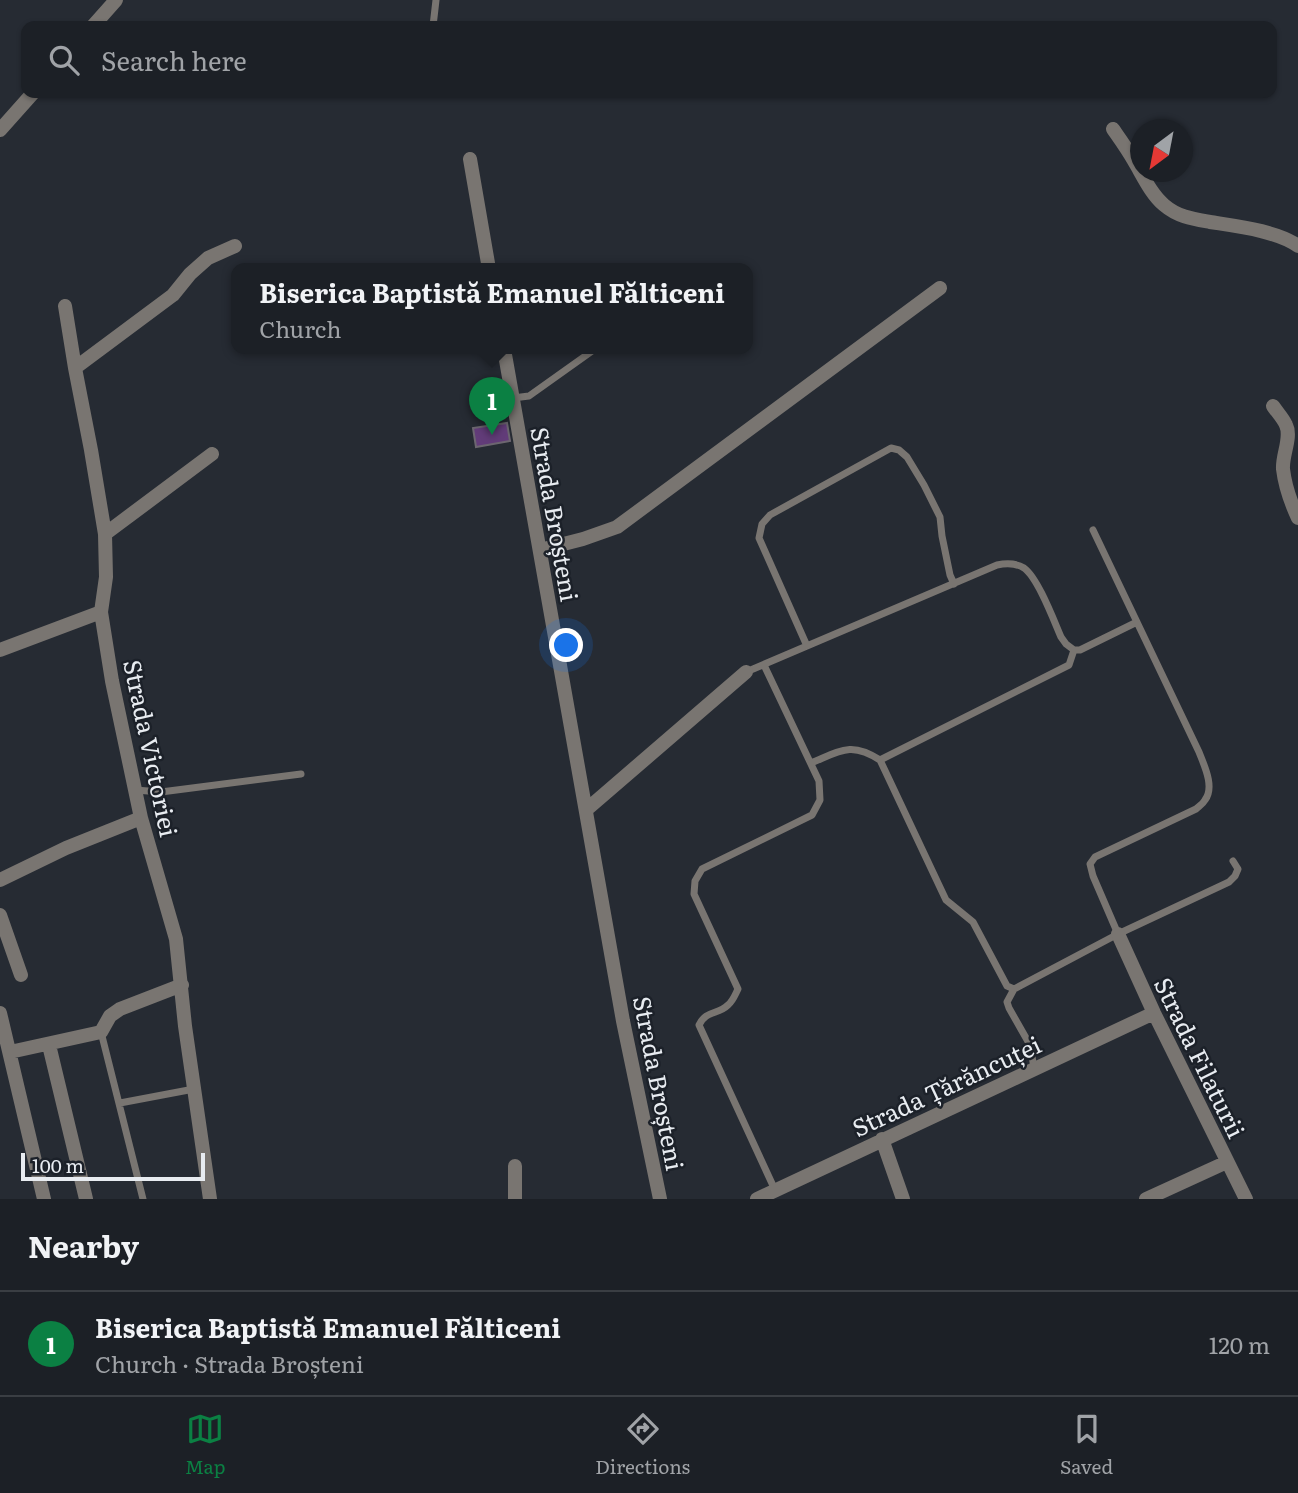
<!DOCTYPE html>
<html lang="en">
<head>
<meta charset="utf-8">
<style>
  :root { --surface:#1c2026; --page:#25282e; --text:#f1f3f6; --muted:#a0a3a7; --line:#3a3e43; --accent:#0b8043 }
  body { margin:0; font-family:Literata,serif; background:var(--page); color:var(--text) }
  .compass { position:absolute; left:1130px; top:119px; width:63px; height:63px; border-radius:50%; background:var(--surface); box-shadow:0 2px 5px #0004; rotate:212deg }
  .scale { position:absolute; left:21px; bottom:18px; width:184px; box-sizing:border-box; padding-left:7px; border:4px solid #e8ecf1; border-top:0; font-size:19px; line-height:24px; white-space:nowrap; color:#e8ecf1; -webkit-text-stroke:5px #1c2129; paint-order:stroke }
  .you { position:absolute; left:567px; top:646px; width:24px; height:24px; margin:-18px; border:5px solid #fff; border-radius:50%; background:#1a73e8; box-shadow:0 0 0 10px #1a73e833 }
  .badge { display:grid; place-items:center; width:46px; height:46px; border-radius:50%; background:var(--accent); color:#fff; font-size:23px; font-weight:700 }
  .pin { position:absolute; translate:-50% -58px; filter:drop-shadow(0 2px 4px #0008) }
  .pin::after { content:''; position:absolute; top:37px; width:24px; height:21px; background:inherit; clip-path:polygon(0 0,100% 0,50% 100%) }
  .popup { position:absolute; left:231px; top:263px; width:522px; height:91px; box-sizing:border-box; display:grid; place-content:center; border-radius:14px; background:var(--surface); filter:drop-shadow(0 2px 5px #0005); font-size:23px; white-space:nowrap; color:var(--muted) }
  .popup b { font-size:26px; color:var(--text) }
  .popup::after { content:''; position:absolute; left:50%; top:100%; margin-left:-14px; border:14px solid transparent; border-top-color:var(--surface) }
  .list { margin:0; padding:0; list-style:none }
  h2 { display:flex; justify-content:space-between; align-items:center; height:91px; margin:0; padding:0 28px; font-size:30px }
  h2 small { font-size:23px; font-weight:400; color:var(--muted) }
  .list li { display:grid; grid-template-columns:46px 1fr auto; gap:21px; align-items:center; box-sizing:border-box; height:105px; padding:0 28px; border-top:2px solid var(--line) }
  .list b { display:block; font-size:26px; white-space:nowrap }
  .list p { margin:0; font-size:23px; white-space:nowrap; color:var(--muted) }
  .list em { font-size:23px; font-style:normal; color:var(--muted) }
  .icon { flex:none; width:38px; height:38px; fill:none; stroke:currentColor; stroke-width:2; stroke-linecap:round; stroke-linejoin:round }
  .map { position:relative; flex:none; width:1298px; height:1199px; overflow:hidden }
  .search { position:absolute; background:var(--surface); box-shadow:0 2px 5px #0004; left:21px; right:21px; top:21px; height:77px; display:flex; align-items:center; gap:18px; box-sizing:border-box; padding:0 24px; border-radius:14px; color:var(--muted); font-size:26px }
  .sheet { height:196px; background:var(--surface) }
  nav { display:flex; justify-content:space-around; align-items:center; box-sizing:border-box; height:98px; border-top:2px solid var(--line); background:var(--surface); font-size:19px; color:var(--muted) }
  nav a { display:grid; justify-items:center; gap:4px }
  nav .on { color:var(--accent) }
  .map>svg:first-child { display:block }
</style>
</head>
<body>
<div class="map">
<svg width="1298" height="1199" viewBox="0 0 1298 1199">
  <rect width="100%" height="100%" fill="#262b33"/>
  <path fill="#623c79" stroke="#6c6670" stroke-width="2" d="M 507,423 L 510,441 L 476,447 L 473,428 Z"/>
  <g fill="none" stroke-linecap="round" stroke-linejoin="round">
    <path stroke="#797571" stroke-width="7" d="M 433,26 L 436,0
      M 421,94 L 422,93
      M 513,398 L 529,396 L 595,349
      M 1093,530 L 1199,752 C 1204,765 1215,787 1205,800 C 1203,804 1199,806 1196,809 L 1095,857 L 1090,864 L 1093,876 L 1118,934
      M 807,646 L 759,538 L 762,524 L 770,515 L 891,448 L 899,450 L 907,457 L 924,485 L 940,517 L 942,536 L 950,575 L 954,584
      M 764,665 L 819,781 L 820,800 L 812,815 L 702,869 L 695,881 L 694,894 L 738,989 C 735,995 733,1001 728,1005 C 718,1015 706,1010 699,1025 L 775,1190
      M 746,672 L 997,565 C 1007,563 1016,563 1024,568 C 1038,578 1054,621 1061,637 L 1066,644 L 1074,650 L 1080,650 L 1137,622
      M 880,760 L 1069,665 L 1074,650
      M 811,763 C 840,751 851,741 880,760 L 946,900 L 973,922 L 1007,986 L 1014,989
      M 135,790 L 161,792 L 301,774
      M 101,1032 L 143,1199
      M 1034,1068 L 1030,1045 L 1009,1008 L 1007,1002 L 1014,989 L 1118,934 L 1229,882 L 1235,876 L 1238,869 L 1233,861
      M 120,1103 L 194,1089"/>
    <path stroke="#797571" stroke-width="14" d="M 93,26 L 116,0
      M 1113,129 C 1120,139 1128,150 1134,161 C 1143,176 1151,194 1164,205 C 1178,217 1193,219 1210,222 C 1235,226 1278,231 1298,246
      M 0,130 L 33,93
      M 470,159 L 489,269
      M 65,306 L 75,368 L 91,450 L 105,534 L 106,577 L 101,612 L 112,681 L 141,818 L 176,939 L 185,1026 L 210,1199
      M 504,349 L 623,1021 L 660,1199
      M 75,368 L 173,295 L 190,274 L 208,258 L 235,246
      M 1273,406 C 1277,412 1283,418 1286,425 C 1292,437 1282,455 1283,469 C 1285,486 1291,503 1298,518
      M 105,534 L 212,454
      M 540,550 L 583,539 L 617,527 L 940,288
      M 0,650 L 101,612
      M 586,810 L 746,672
      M 0,880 L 66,848 L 141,818
      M 0,915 L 21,975
      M 1118,934 L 1154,1013 L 1246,1199
      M 0,1013 L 44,1199
      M 49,1045 L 86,1199
      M 10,1052 L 101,1032 L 110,1016 L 120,1009 L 182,985
      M 882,1139 L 903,1199
      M 515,1199 L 515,1166
      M 757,1199 L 1154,1013
      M 1146,1199 L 1227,1162"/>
  </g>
  <g text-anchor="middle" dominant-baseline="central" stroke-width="5" stroke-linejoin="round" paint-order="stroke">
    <g font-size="24" fill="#e8ecf1" stroke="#1c2129">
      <text transform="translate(556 514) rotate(80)">Strada Broșteni</text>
      <text transform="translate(152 748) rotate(78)">Strada Victoriei</text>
      <text transform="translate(1201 1057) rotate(64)">Strada Filaturii</text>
      <text transform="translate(660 1083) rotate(79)">Strada Broșteni</text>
      <text transform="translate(946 1085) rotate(-25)">Strada Țărăncuței</text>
    </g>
  </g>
</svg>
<svg class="compass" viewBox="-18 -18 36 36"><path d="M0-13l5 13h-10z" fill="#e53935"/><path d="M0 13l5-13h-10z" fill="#a0a3a7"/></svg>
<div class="scale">100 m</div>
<div class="you"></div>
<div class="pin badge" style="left:492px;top:435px">1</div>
<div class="popup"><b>Biserica Baptistă Emanuel Fălticeni</b>Church</div>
<div class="search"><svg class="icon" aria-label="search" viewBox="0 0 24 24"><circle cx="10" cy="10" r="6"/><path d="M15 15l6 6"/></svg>Search here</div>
</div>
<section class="sheet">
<h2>Nearby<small></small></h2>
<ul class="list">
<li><span class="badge">1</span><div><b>Biserica Baptistă Emanuel Fălticeni</b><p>Church · Strada Broșteni</p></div><em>120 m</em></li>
</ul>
</section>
<nav>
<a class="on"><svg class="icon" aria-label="map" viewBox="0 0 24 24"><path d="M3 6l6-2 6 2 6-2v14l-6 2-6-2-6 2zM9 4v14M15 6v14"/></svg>Map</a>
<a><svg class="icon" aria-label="directions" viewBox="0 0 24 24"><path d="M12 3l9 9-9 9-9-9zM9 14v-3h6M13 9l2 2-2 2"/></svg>Directions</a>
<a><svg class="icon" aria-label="saved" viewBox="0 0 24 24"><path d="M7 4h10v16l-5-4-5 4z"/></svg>Saved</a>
</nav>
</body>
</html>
